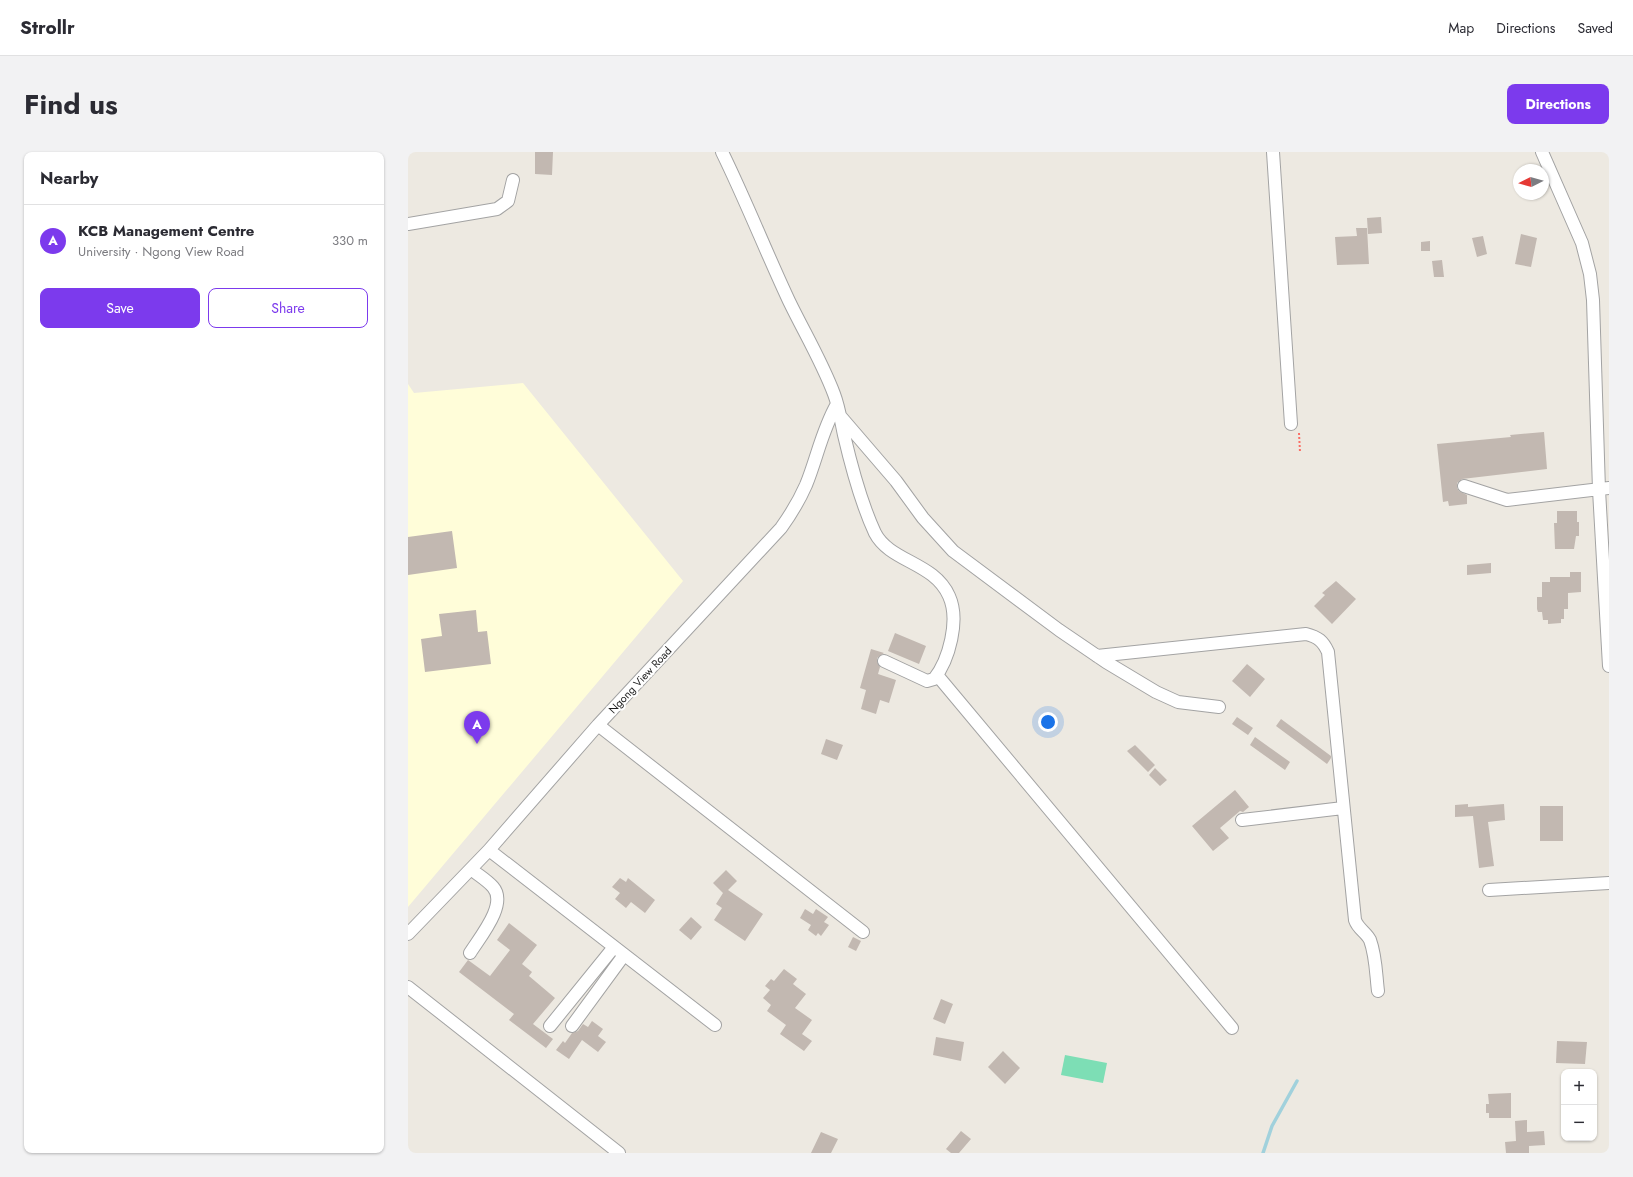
<!DOCTYPE html>
<html lang="en">
<head>
<meta charset="utf-8">
<style>
  :root { --surface:#fff; --page:#f2f2f3; --text:#2b2b33; --muted:#7c7c81; --line:#e1e1e2; --accent:#7c3aed }
  body { margin:0; font-family:Jost,sans-serif; background:var(--page); color:var(--text) }
  .controls { position:absolute; right:12px; bottom:12px; display:grid; overflow:hidden; border-radius:8px; box-shadow:0 1px 3px #0004 }
  .controls button { width:36px; height:36px; display:grid; place-items:center; padding:0; border:0; border-bottom:1px solid var(--line); background:var(--surface); color:var(--text); font:20px sans-serif }
  .compass { position:absolute; left:1105px; top:12px; width:36px; height:36px; border-radius:50%; background:var(--surface); box-shadow:0 1px 3px #0004; rotate:264deg }
  .you { position:absolute; left:640px; top:570px; width:14px; height:14px; margin:-10px; border:3px solid #fff; border-radius:50%; background:#1a73e8; box-shadow:0 0 0 6px #1a73e833 }
  .badge { display:grid; place-items:center; width:26px; height:26px; border-radius:50%; background:var(--accent); color:#fff; font-size:13px; font-weight:700 }
  .pin { position:absolute; translate:-50% -33px; filter:drop-shadow(0 1px 2px #0008) }
  .pin::after { content:''; position:absolute; top:21px; width:14px; height:12px; background:inherit; clip-path:polygon(0 0,100% 0,50% 100%) }
  .list { margin:0; padding:0; list-style:none }
  h2 { display:flex; justify-content:space-between; align-items:center; height:52px; margin:0; padding:0 16px; font-size:17px }
  h2 small { font-size:13px; font-weight:400; color:var(--muted) }
  .list li { display:grid; grid-template-columns:26px 1fr auto; gap:12px; align-items:center; box-sizing:border-box; height:72px; padding:0 16px; border-top:1px solid var(--line) }
  .list b { display:block; font-size:15px; white-space:nowrap }
  .list p { margin:0; font-size:13px; white-space:nowrap; color:var(--muted) }
  .list em { font-size:13px; font-style:normal; color:var(--muted) }
  .actions { display:flex; gap:8px; padding:12px 16px }
  .actions a { flex:1; padding:9px 0; border:1px solid var(--accent); border-radius:8px; text-align:center; font-size:14px; color:var(--accent) }
  .actions .main { background:var(--accent); color:#fff }
  .map { position:relative; flex:none; width:1201px; height:1001px; overflow:hidden; border-radius:8px }
  header { display:flex; align-items:center; gap:24px; box-sizing:border-box; height:56px; padding:0 20px; background:var(--surface); border-bottom:1px solid var(--line) }
  header strong { font-size:19px }
  nav { display:flex; gap:22px; margin-inline-start:auto; font-size:14px }
  .intro { display:flex; align-items:center; justify-content:space-between; box-sizing:border-box; height:96px; padding:0 24px }
  h1 { margin:0; font-size:28px }
  .button { padding:10px 18px; border-radius:8px; background:var(--accent); color:#fff; font-size:14px; font-weight:700 }
  main { display:flex; gap:24px; padding:0 24px }
  aside { flex:1; background:var(--surface); border-radius:8px; box-shadow:0 1px 3px #0004 }
  .map>svg:first-child { display:block }
</style>
</head>
<body>
<header>
<strong>Strollr</strong>
<nav><a>Map</a><a>Directions</a><a>Saved</a></nav>
</header>
<div class="intro"><h1>Find us</h1><a class="button">Directions</a></div>
<main>
<aside>
<h2>Nearby<small></small></h2>
<ul class="list">
<li><span class="badge">A</span><div><b>KCB Management Centre</b><p>University · Ngong View Road</p></div><em>330 m</em></li>
</ul>
<div class="actions"><a class="main">Save</a><a>Share</a></div>
</aside>
<div class="map">
<svg width="1201" height="1001" viewBox="0 0 1201 1001">
  <rect width="100%" height="100%" fill="#ede9e1"/>
  <path fill="#fffdd9" d="M 115,231 L 275,429 L 0,755 L 0,232 L 6,241 Z"/>
  <path fill="#7ddeb5" d="M 657,903 L 699,911 L 695,931 L 653,923 Z"/>
  <g fill="none" stroke-linecap="round" stroke-linejoin="round">
    <path stroke="#a1d1dc" stroke-width="3.5" d="M 855,1001 L 864,974 L 889,929"/>
  </g>
  <path fill="#c2b8b1" d="M 127,0 L 145,0 L 144,23 L 127,22 Z
    M 973,65 L 974,81 L 960,82 L 959,66 Z
    M 948,76 L 959,76 L 961,112 L 929,113 L 927,85 L 949,84 Z
    M 1113,82 L 1129,86 L 1123,115 L 1107,112 Z
    M 1075,84 L 1079,102 L 1069,105 L 1064,86 Z
    M 1022,89 L 1022,99 L 1013,99 L 1013,90 Z
    M 1034,108 L 1036,125 L 1026,125 L 1024,109 Z
    M 1136,280 L 1139,317 L 1054,327 L 1049,331 L 1049,336 L 1051,339 L 1059,343 L 1059,352 L 1041,354 L 1040,349 L 1035,350 L 1029,292 L 1103,285 L 1102,283 Z
    M 1149,359 L 1169,359 L 1169,370 L 1171,370 L 1171,384 L 1168,384 L 1166,397 L 1147,397 L 1146,371 L 1149,371 Z
    M 44,379 L 49,416 L 0,423 L 0,385 Z
    M 1083,411 L 1083,421 L 1059,423 L 1059,413 Z
    M 1162,420 L 1173,420 L 1173,440 L 1160,441 L 1160,457 L 1156,457 L 1156,467 L 1153,467 L 1153,471 L 1140,472 L 1140,468 L 1135,468 L 1134,460 L 1130,460 L 1129,457 L 1129,445 L 1134,445 L 1134,430 L 1142,430 L 1142,425 L 1162,425 Z
    M 928,429 L 948,447 L 924,472 L 906,454 L 917,443 L 914,441 Z
    M 68,458 L 70,480 L 79,479 L 83,512 L 17,520 L 13,487 L 34,484 L 31,462 Z
    M 487,481 L 518,494 L 511,512 L 480,499 Z
    M 463,497 L 476,501 L 469,506 L 469,510 L 472,515 L 470,522 L 488,528 L 481,551 L 472,548 L 468,562 L 453,557 L 458,538 L 452,536 Z
    M 839,512 L 857,527 L 842,545 L 824,529 Z
    M 829,565 L 845,576 L 840,583 L 824,572 Z
    M 873,567 L 923,604 L 923,606 L 919,612 L 868,574 Z
    M 847,585 L 882,610 L 877,618 L 842,593 Z
    M 418,587 L 435,593 L 429,608 L 413,602 Z
    M 727,593 L 747,613 L 740,620 L 719,599 Z
    M 747,616 L 759,628 L 752,634 L 741,623 Z
    M 827,638 L 841,655 L 835,660 L 832,659 L 812,676 L 821,686 L 805,699 L 784,674 Z
    M 1060,652 L 1060,655 L 1096,652 L 1097,668 L 1080,670 L 1086,714 L 1071,716 L 1065,664 L 1047,665 L 1047,653 Z
    M 1132,654 L 1155,654 L 1155,689 L 1132,689 Z
    M 318,718 L 329,729 L 320,738 L 355,762 L 337,789 L 306,768 L 314,756 L 308,752 L 315,741 L 305,731 Z
    M 212,726 L 218,730 L 220,726 L 247,748 L 237,761 L 223,750 L 218,756 L 207,747 L 212,741 L 204,735 Z
    M 397,757 L 405,762 L 408,757 L 420,765 L 416,770 L 421,773 L 413,784 L 410,781 L 408,784 L 400,778 L 403,773 L 392,766 Z
    M 283,765 L 294,775 L 283,788 L 271,778 Z
    M 101,771 L 129,793 L 114,812 L 124,820 L 121,824 L 147,846 L 125,872 L 145,887 L 138,896 L 101,868 L 106,862 L 51,820 L 60,808 L 82,824 L 102,798 L 89,788 Z
    M 445,785 L 453,789 L 448,799 L 440,795 Z
    M 376,817 L 389,827 L 385,832 L 398,842 L 387,856 L 404,868 L 394,882 L 404,889 L 396,899 L 372,882 L 378,873 L 359,859 L 363,853 L 355,846 L 362,838 L 357,834 L 363,827 L 366,829 Z
    M 533,847 L 545,852 L 537,872 L 525,867 Z
    M 184,869 L 195,877 L 190,884 L 198,890 L 190,900 L 174,888 L 161,907 L 148,898 L 155,889 L 157,891 L 164,881 L 170,879 L 175,872 L 180,875 Z
    M 528,885 L 556,890 L 553,909 L 525,903 Z
    M 1149,889 L 1179,890 L 1177,912 L 1148,911 Z
    M 595,899 L 612,916 L 597,932 L 580,915 Z
    M 1103,941 L 1103,966 L 1081,966 L 1081,961 L 1078,961 L 1078,952 L 1081,952 L 1080,942 Z
    M 1119,968 L 1119,980 L 1136,979 L 1137,993 L 1121,994 L 1121,1001 L 1098,1001 L 1097,990 L 1108,989 L 1107,969 Z
    M 553,979 L 563,987 L 551,1001 L 543,1001 L 538,997 Z
    M 413,980 L 430,987 L 423,1001 L 403,1001 Z"/>
  <g fill="none" stroke-linecap="round" stroke-linejoin="round">
    <defs>
      <path id="minor" d="M 314,0 C 338,49 358,100 381,149 C 396,180 414,210 426,242 C 431,255 433,269 436,283 C 443,313 454,353 467,381 C 482,410 526,410 541,444 C 552,468 541,508 526,527 L 519,529 L 476,509
        M 865,0 L 883,272
        M 1134,0 L 1174,91 L 1182,122 L 1185,148 L 1191,338 L 1201,514
        M 0,72 L 89,57 L 100,49 L 105,28
        M 433,265 L 488,329 L 515,366 L 545,399 L 651,478 L 698,510 L 748,540 L 770,550 L 811,555
        M 1056,334 L 1099,348 L 1201,336
        M 689,504 L 898,482 C 910,485 915,489 920,500 L 947,768 C 950,777 958,780 962,788 C 968,804 968,823 970,839
        M 529,523 L 824,876
        M 190,573 L 455,780
        M 834,668 L 935,656
        M 81,698 L 307,873
        M 1081,738 L 1201,731
        M 0,782 L 81,698 L 190,573 L 373,376 C 383,362 391,349 398,333 C 409,306 414,278 429,252
        M 62,801 C 72,785 100,752 85,735 C 79,728 70,723 63,717
        M 0,835 L 211,1001
        M 142,874 L 206,795
        M 164,874 L 216,803"/>
    </defs>
    <use href="#minor" stroke="#a3a3a3" stroke-width="14"/>
    <path stroke="#fb6e65" stroke-width="2" stroke-dasharray="2 2" stroke-linecap="butt" d="M 891,281 L 892,300"/>
    <use href="#minor" stroke="#fff" stroke-width="12"/>
  </g>
  <g text-anchor="middle" dominant-baseline="central" stroke-width="4" stroke-linejoin="round" paint-order="stroke">
    <g font-size="11" fill="#1c1c1c" stroke="#fff">
      <text transform="translate(232 528) rotate(-47)">Ngong View Road</text>
    </g>
  </g>
</svg>
<div class="controls">
<button>+</button>
<button>−</button>
</div>
<svg class="compass" viewBox="-18 -18 36 36"><path d="M0-13l5 13h-10z" fill="#e53935"/><path d="M0 13l5-13h-10z" fill="#7c7c81"/></svg>
<div class="you"></div>
<div class="pin badge" style="left:69px;top:592px">A</div>
</div>
</main>
</body>
</html>
